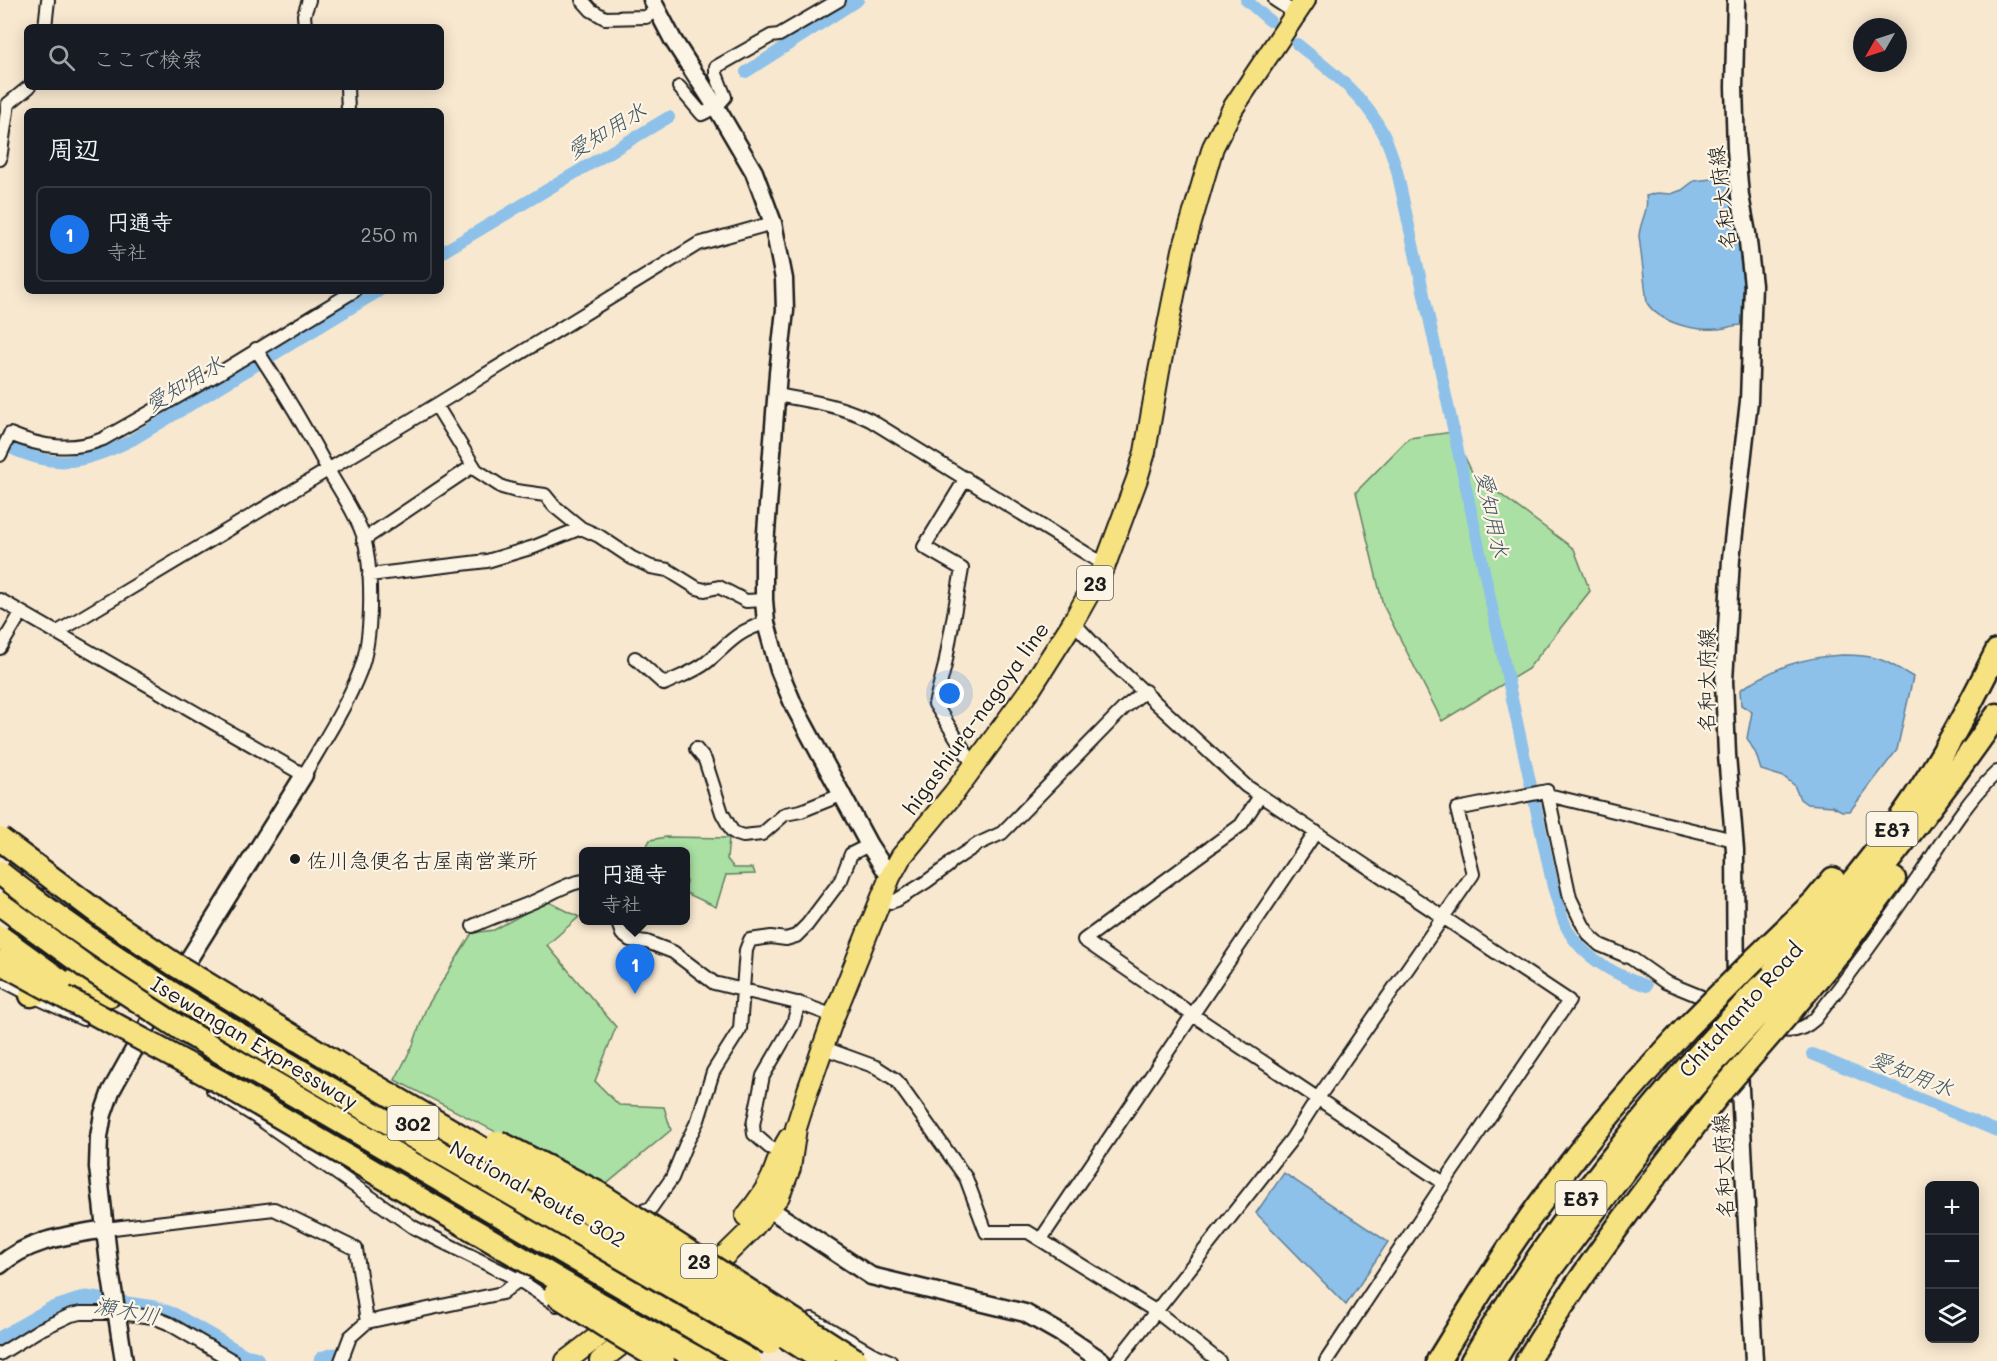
<!DOCTYPE html>
<html lang="ja">
<head>
<meta charset="utf-8">
<style>
  :root { --surface:#171b24; --page:#242831; --text:#f1f3f6; --muted:#9ea1a6; --line:#363941; --accent:#1a73e8 }
  body { margin:0; font-family:Mali,"Klee One",sans-serif; background:var(--page); color:var(--text) }
  .controls { position:absolute; right:18px; bottom:18px; display:grid; overflow:hidden; border-radius:9px; box-shadow:0 3px 15px #0003 }
  .controls button { width:54px; height:54px; display:grid; place-items:center; padding:0; border:0; border-bottom:2px solid var(--line); background:var(--surface); color:var(--text); font:30px sans-serif }
  .compass { position:absolute; left:1853px; top:18px; width:54px; height:54px; border-radius:50%; background:var(--surface); box-shadow:0 3px 15px #0003; rotate:231deg }
  .you { position:absolute; left:950px; top:694px; width:21px; height:21px; margin:-15px; border:4px solid #fff; border-radius:50%; background:#1a73e8; box-shadow:0 0 0 9px #1a73e833 }
  .badge { display:grid; place-items:center; width:39px; height:39px; border-radius:50%; background:var(--accent); color:#fff; font-size:20px; font-weight:700 }
  .pin { position:absolute; translate:-50% -50px; filter:drop-shadow(0 2px 3px #0008) }
  .pin::after { content:''; position:absolute; top:32px; width:21px; height:18px; background:inherit; clip-path:polygon(0 0,100% 0,50% 100%) }
  .popup { position:absolute; left:579px; top:847px; width:111px; height:78px; box-sizing:border-box; display:grid; place-content:center; border-radius:9px; background:var(--surface); filter:drop-shadow(0 2px 4px #0005); font-size:20px; white-space:nowrap; color:var(--muted) }
  .popup b { font-size:22px; color:var(--text) }
  .popup::after { content:''; position:absolute; left:50%; top:100%; margin-left:-12px; border:12px solid transparent; border-top-color:var(--surface) }
  .list { margin:0; padding:0; list-style:none }
  h2 { display:flex; justify-content:space-between; align-items:center; height:78px; margin:0; padding:0 24px; font-size:26px }
  h2 small { font-size:20px; font-weight:400; color:var(--muted) }
  .list li { display:grid; grid-template-columns:39px 1fr auto; gap:18px; align-items:center; box-sizing:border-box; height:96px; margin:0 12px 12px; padding:0 12px; border:2px solid var(--line); border-radius:9px }
  .list b { display:block; font-size:22px; white-space:nowrap }
  .list p { margin:0; font-size:20px; white-space:nowrap; color:var(--muted) }
  .list em { font-size:20px; font-style:normal; color:var(--muted) }
  .icon { flex:none; width:33px; height:33px; fill:none; stroke:currentColor; stroke-width:2; stroke-linecap:round; stroke-linejoin:round }
  .map { position:relative; flex:none; width:1997px; height:1361px; overflow:hidden }
  .search { position:absolute; background:var(--surface); box-shadow:0 3px 15px #0003; left:24px; top:24px; width:420px; height:66px; display:flex; align-items:center; gap:15px; box-sizing:border-box; padding:0 21px; border-radius:9px; color:var(--muted); font-size:22px }
  .panel { position:absolute; background:var(--surface); box-shadow:0 3px 15px #0003; left:24px; top:108px; width:420px; height:186px; border-radius:9px }
  .map>svg:first-child { display:block }
</style>
</head>
<body>
<div class="map">
<svg width="1997" height="1361" viewBox="0 0 1997 1361">
  <rect width="100%" height="100%" fill="#f8e8d0"/>
  <filter id="ink" filterUnits="userSpaceOnUse"><feTurbulence type="fractalNoise" baseFrequency=".0167" numOctaves="2"/><feDisplacementMap in="SourceGraphic" scale="12" xChannelSelector="R" yChannelSelector="G"/><feConvolveMatrix kernelMatrix="1 2 1 2 8 2 1 2 1" color-interpolation-filters="sRGB"/></filter>
  <g filter="url(#ink)">
    <path fill="#aae0a3" stroke="#637e60" stroke-width="1.5" d="M 1453,432 L 1473,474 L 1574,549 L 1590,591 L 1528,669 L 1442,721 L 1383,605 L 1356,492 L 1409,438 Z
      M 666,837 L 729,838 L 727,859 L 734,868 L 753,868 L 755,874 L 726,875 L 716,907 L 686,893 L 686,852 L 644,851 L 650,840 Z
      M 547,901 L 579,917 L 547,945 L 616,1027 L 595,1081 L 619,1105 L 664,1107 L 671,1130 L 603,1187 L 395,1080 L 413,1045 L 426,1008 L 472,933 L 494,930 Z"/>
    <path fill="#8dc1ea" stroke="#607f98" stroke-width="1.5" d="M 1724,176 L 1729,176 C 1736,225 1746,275 1744,325 C 1734,324 1726,329 1716,329 C 1694,331 1660,323 1647,303 L 1639,236 C 1640,221 1649,211 1646,196 L 1657,193 L 1671,194 L 1682,190 L 1694,181 L 1721,178 Z
      M 1842,655 C 1877,655 1883,659 1913,677 L 1897,750 L 1850,811 L 1842,811 L 1832,806 L 1807,804 L 1800,799 L 1794,785 L 1784,777 L 1761,770 L 1756,754 L 1747,738 L 1752,712 L 1741,705 L 1740,690 C 1774,668 1801,657 1842,655 Z
      M 1284,1173 L 1388,1242 L 1346,1305 L 1256,1213 Z"/>
    <g fill="none" stroke-linecap="round" stroke-linejoin="round">
      <path stroke="#8dc1ea" stroke-width="12" d="M 1246,0 L 1270,21
        M 1297,44 C 1329,70 1363,94 1382,131 C 1389,144 1393,157 1397,171 L 1553,887 C 1557,899 1560,911 1564,922 C 1578,956 1614,974 1646,986
        M 746,72 L 858,0
        M 441,253 L 669,117
        M 0,443 C 52,470 81,466 132,440 L 379,291
        M 1812,1054 L 1997,1131"/>
      <path stroke="#8dc1ea" stroke-width="21" d="M 0,1342 L 50,1313 L 86,1301 L 154,1311 L 173,1318 L 244,1359 L 254,1361
        M 324,1361 L 334,1358 L 341,1361"/>
      <defs>
        <path id="street" d="M 582,0 L 591,10 L 605,18 L 646,17 L 656,10
          M 1275,0 L 1295,13
          M 45,27 L 48,0
          M 305,27 L 304,15 L 309,0
          M 347,87 L 348,111
          M 679,87 L 702,114 L 716,107 L 725,97 L 716,74 L 716,67 L 771,36 L 779,35 L 839,0
          M 0,159 L 8,104 L 29,87
          M 777,395 C 810,401 840,405 870,420 L 1105,565
          M 436,405 L 476,470 L 502,487 L 516,491 L 545,495 L 554,506 L 581,528 L 599,536 L 632,558 L 651,567 L 668,570 L 697,588 L 705,590 L 719,587 L 746,601 L 764,600
          M 0,455 L 10,434 C 41,447 71,452 103,439 L 221,372 L 354,291
          M 966,478 L 924,547 L 962,569 L 945,665 L 935,704 L 974,766
          M 363,540 L 473,466
          M 369,575 L 487,561 L 534,547 L 581,528
          M 0,600 L 304,775 C 324,741 346,707 360,671 C 373,639 373,568 363,535 C 356,514 342,494 331,475 C 308,432 283,390 256,349
          M 1073,622 L 1104,655 L 1246,786 L 1569,1001 L 1444,1183 L 1326,1361
          M 56,633 L 436,405 L 698,244 L 773,223
          M 0,648 L 21,613
          M 635,658 L 664,684 C 678,677 695,672 707,662 C 729,644 736,631 766,623
          M 696,749 L 705,760 L 722,813 L 732,831 L 737,834 L 743,836 L 762,834 L 785,814 L 801,811 L 841,795
          M 1260,796 L 1241,825 L 1084,940 L 1193,1015 L 1444,1183
          M 1734,840 L 1548,795 L 1570,898 L 1583,925 L 1590,936 L 1600,945 L 1631,958 L 1665,982 L 1741,1013
          M 25,863 L 40,899
          M 881,899 L 891,902 L 897,900 L 926,882 L 948,866 L 951,862 L 978,844 L 1002,833 L 1124,708 L 1145,691
          M 617,920 L 622,934 L 630,940 L 647,942 L 673,952 L 714,983 L 801,1004 L 834,1016
          M 473,926 C 493,916 515,910 535,901 C 551,894 567,883 584,881
          M 0,979 L 31,995 L 83,1019
          M 1774,1027 C 1789,1034 1803,1030 1815,1019 C 1851,973 1885,926 1918,878 C 1942,842 1965,802 1997,772
          M 824,1048 L 876,1067 L 896,1080 L 966,1178 L 986,1232 L 1028,1232 L 1157,1312 L 1219,1361
          M 213,1090 L 261,1120 L 413,1227 L 519,1280 L 557,1305
          M 780,1152 L 769,1147 L 754,1134 L 753,1125 L 763,1076 L 793,1024 L 799,1003
          M 631,1215 L 651,1208 L 672,1178 L 685,1146 L 698,1120 L 713,1072 L 740,1029 L 746,950 L 750,940 L 771,937 L 786,939 L 796,936 L 807,925 L 841,880 L 851,854 L 869,845
          M 105,1229 L 274,1209 L 356,1249 L 367,1322
          M 1041,1239 L 1316,832
          M 812,1319 L 871,1353 L 890,1361
          M 0,1354 L 39,1330 L 71,1315 L 81,1313 L 118,1313 L 153,1317 L 168,1323 L 233,1361
          M 341,1361 L 350,1337 L 367,1322 L 502,1293 L 519,1280 L 536,1263
          M 1117,1361 L 1291,1140 L 1318,1098 L 1473,874 L 1457,809 L 1547,791"/>
        <path id="secondary" d="M 652,0 L 673,40 L 716,107 L 754,172 L 773,223 L 784,279 L 785,310 L 778,373 L 764,559 L 764,600 L 766,623 L 779,670 L 794,706 L 869,845 L 890,877
          M 1736,0 L 1734,87 L 1736,149 L 1740,196 L 1747,233 L 1753,285 L 1749,401 L 1731,559 L 1724,681 L 1727,755 L 1735,850 L 1736,1011 L 1754,1361
          M 759,1202 L 871,1276 L 1025,1313 L 1062,1334 L 1102,1361
          M 0,1265 C 30,1239 67,1236 105,1229
          M 124,1361 L 109,1264 L 98,1167 L 99,1137 L 103,1114 L 111,1091 L 150,1021 L 304,775"/>
        <path id="primary" d="M 746,1216 C 756,1204 765,1192 772,1177 C 777,1163 781,1150 789,1138
          M 702,1278 L 753,1228 L 779,1196 L 790,1168 L 796,1128 L 808,1090 L 834,1016 L 890,877 L 901,857 L 954,793 L 1031,688 L 1073,622 L 1105,565 L 1137,479 L 1145,452 L 1159,371 L 1183,250 L 1213,147 L 1233,108 L 1305,0
          M 566,1361 L 655,1293
          M 600,1361 L 676,1302"/>
        <path id="highway" d="M 25,945 L 110,995
          M 1755,959 L 1814,902 L 1833,879
          M 1759,988 C 1811,931 1863,873 1907,809 C 1942,759 1970,705 1997,651
          M 31,995 L 64,984
          M 1772,1000 C 1853,909 1928,814 1997,715
          M 1788,1014 L 1837,955 L 1894,879
          M 359,1093 L 490,1165
          M 282,1100 L 556,1266
          M 686,1342 L 719,1361
          M 1438,1361 C 1473,1304 1508,1246 1548,1193 C 1590,1135 1637,1082 1685,1029
          M 1472,1361 C 1539,1248 1618,1144 1706,1046
          M 1494,1361 L 1548,1272 L 1647,1141 L 1719,1057
          M 1527,1361 C 1586,1265 1654,1177 1723,1089"/>
      </defs>
      <use href="#street" stroke="#1c1c1c" stroke-width="16"/>
      <use href="#secondary" stroke="#1c1c1c" stroke-width="21"/>
      <use href="#primary" stroke="#1c1c1c" stroke-width="24"/>
      <use href="#highway" stroke="#1c1c1c" stroke-width="27"/>
      <use href="#street" stroke="#fcf5e5" stroke-width="12"/>
      <use href="#secondary" stroke="#fcf5e5" stroke-width="16"/>
      <use href="#primary" stroke="#f7e281" stroke-width="20"/>
      <use href="#highway" stroke="#f7e281" stroke-width="22"/>
      <defs>
        <path id="highway-bridge" d="M 0,839 L 101,915 L 174,964 L 353,1073 L 568,1199 L 824,1361
          M 0,873 C 110,960 232,1031 353,1102 C 491,1183 630,1263 769,1343
          M 0,904 L 88,968 L 183,1030 L 750,1361
          M 0,937 L 61,981
          M 0,962 L 222,1083 L 593,1300 L 702,1361
          M 1685,1029 L 1755,959
          M 1706,1046 L 1759,988
          M 1719,1057 L 1772,1000
          M 1723,1089 L 1788,1014
          M 498,1142 L 598,1193 L 857,1361
          M 555,1294 L 616,1333 L 663,1361"/>
      </defs>
      <use href="#highway-bridge" stroke="#1c1c1c" stroke-width="27" stroke-linecap="butt"/>
      <use href="#highway-bridge" stroke="#f7e281" stroke-width="22"/>
    </g>
  </g>
  <circle fill="#1c1c1c" stroke="#fcf5e5" stroke-width="2" cx="295" cy="859" r="6"/>
  <g text-anchor="middle" dominant-baseline="central" stroke-width="4.5" stroke-linejoin="round" paint-order="stroke">
    <g fill="#fcf5e5" stroke="#5f5d58" stroke-width="1.5">
      <rect x="1077" y="566" width="36" height="34" rx="4.5"/>
      <rect x="1866.5" y="812" width="51" height="34" rx="4.5"/>
      <rect x="387.5" y="1106" width="51" height="34" rx="4.5"/>
      <rect x="1555.5" y="1181" width="51" height="34" rx="4.5"/>
      <rect x="681" y="1244" width="36" height="34" rx="4.5"/>
    </g>
    <g font-size="20" font-weight="bold" fill="#1c1c1c">
      <text x="1095" y="583">23</text>
      <text x="1892" y="829">E87</text>
      <text x="413" y="1123">302</text>
      <text x="1581" y="1198">E87</text>
      <text x="699" y="1261">23</text>
    </g>
    <g font-size="21" fill="#1c1c1c" stroke="#fcf5e5">
      <text transform="translate(1721 198) rotate(-97)">名和大府線</text>
      <text transform="translate(1705 680) rotate(-90)">名和大府線</text>
      <text transform="translate(975 718) rotate(-54)">higashiura-nagoya line</text>
      <text transform="translate(1740 1009) rotate(-48)">Chitahanto Road</text>
      <text transform="translate(255 1042) rotate(31)">Isewangan Expressway</text>
      <text transform="translate(1722 1166) rotate(-93)">名和大府線</text>
      <text transform="translate(538 1193) rotate(29)">National Route 302</text>
    </g>
    <g font-size="21" fill="#1c1c1c" stroke="#fcf5e5" text-anchor="start">
      <text x="307" y="859">佐川急便名古屋南営業所</text>
    </g>
    <g font-size="22" font-style="italic" fill="#445664" stroke="#fcf5e5">
      <text transform="translate(606 130) rotate(-31)">愛知用水</text>
      <text transform="translate(184 383) rotate(-31)">愛知用水</text>
      <text transform="translate(1493 514) rotate(78)">愛知用水</text>
      <text transform="translate(1912 1073) rotate(22)">愛知用水</text>
      <text transform="translate(127 1310) rotate(11)">瀬木川</text>
    </g>
  </g>
</svg>
<div class="controls">
<button>+</button>
<button>−</button>
<button><svg class="icon" aria-label="layers" viewBox="0 0 24 24"><path d="M12 4l9 5-9 5-9-5zM3 14l9 5 9-5"/></svg></button>
</div>
<svg class="compass" viewBox="-18 -18 36 36"><path d="M0-13l5 13h-10z" fill="#e53935"/><path d="M0 13l5-13h-10z" fill="#9ea1a6"/></svg>
<div class="you"></div>
<div class="pin badge" style="left:635px;top:994px">1</div>
<div class="popup"><b>円通寺</b>寺社</div>
<div class="search"><svg class="icon" aria-label="search" viewBox="0 0 24 24"><circle cx="10" cy="10" r="6"/><path d="M15 15l6 6"/></svg>ここで検索</div>
<section class="panel">
<h2>周辺<small></small></h2>
<ul class="list">
<li><span class="badge">1</span><div><b>円通寺</b><p>寺社</p></div><em>250 m</em></li>
</ul>
</section>
</div>
</body>
</html>
